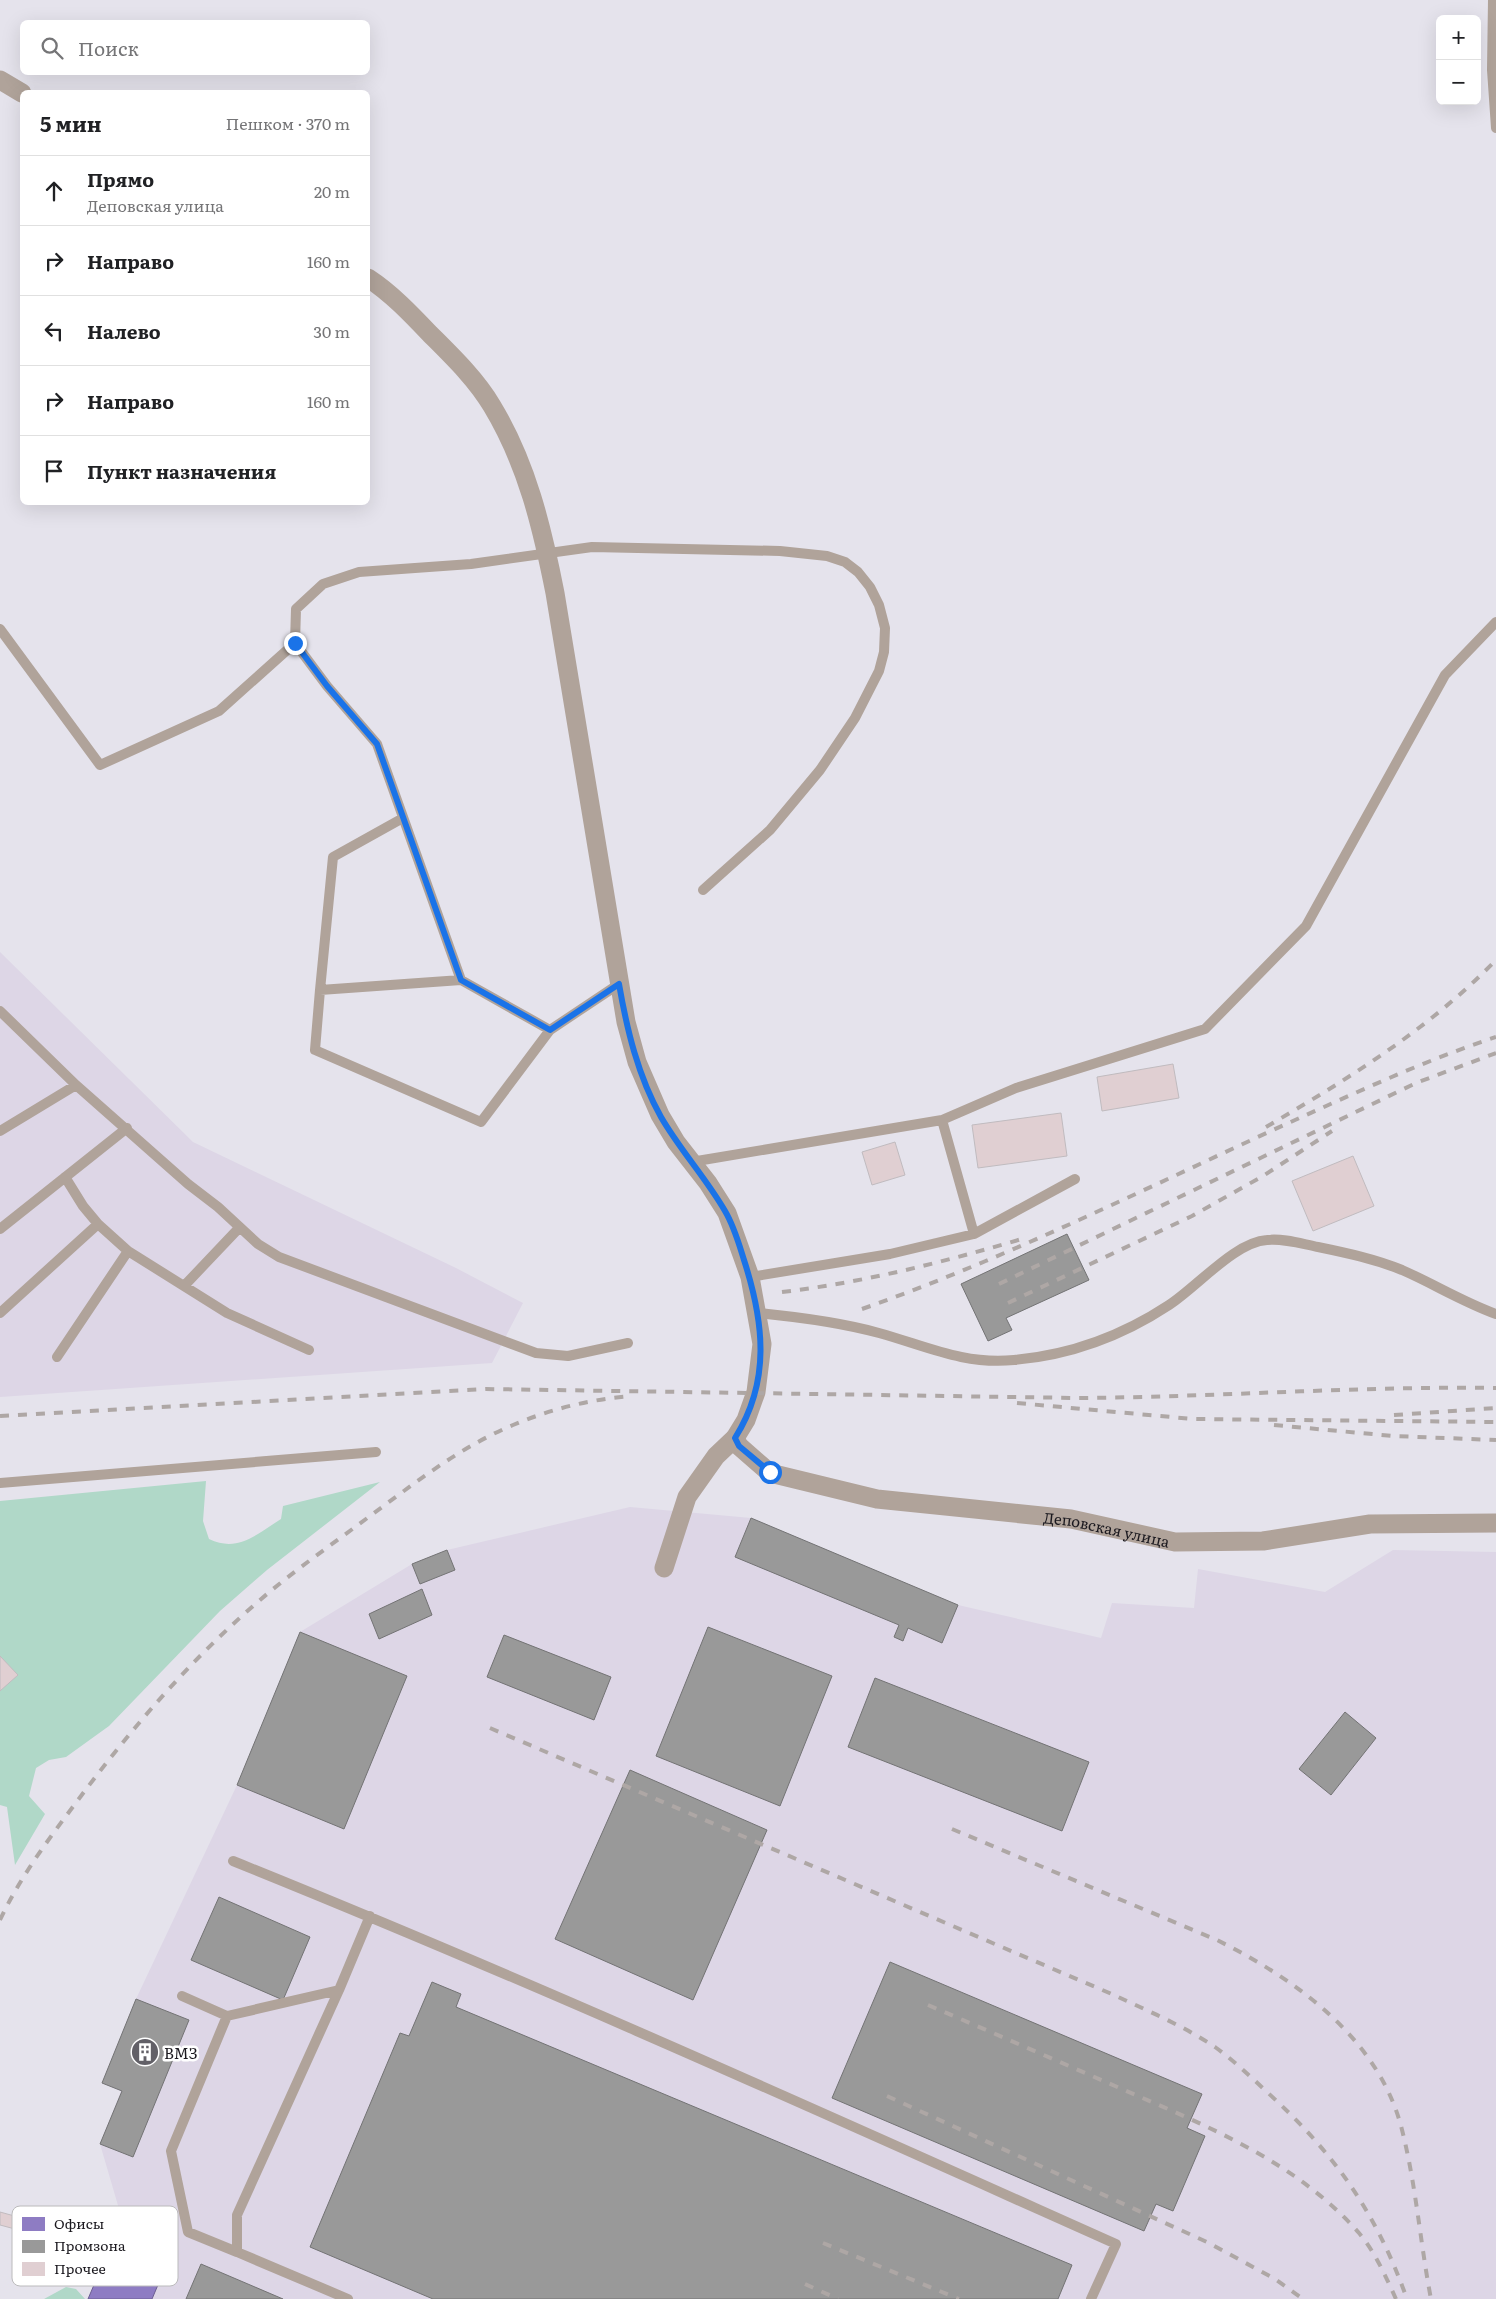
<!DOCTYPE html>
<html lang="ru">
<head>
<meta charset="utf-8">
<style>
  :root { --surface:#fff; --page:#f2f2f2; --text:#202124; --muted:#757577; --line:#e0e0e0 }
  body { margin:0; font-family:Literata,serif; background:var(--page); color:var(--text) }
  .controls { position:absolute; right:15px; top:15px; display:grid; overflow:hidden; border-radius:8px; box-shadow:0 5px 20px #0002 }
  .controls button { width:45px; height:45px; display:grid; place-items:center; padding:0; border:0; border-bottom:1px solid var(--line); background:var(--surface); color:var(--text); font:25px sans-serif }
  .stop { position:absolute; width:15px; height:15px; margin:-11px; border:4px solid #1a73e8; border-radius:50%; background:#fff }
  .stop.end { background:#1a73e8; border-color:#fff; box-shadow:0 1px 5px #0008 }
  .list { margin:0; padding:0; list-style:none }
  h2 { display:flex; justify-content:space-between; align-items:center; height:65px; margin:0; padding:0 20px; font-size:21px }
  h2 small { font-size:16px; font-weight:400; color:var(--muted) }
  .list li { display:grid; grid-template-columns:32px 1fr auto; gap:15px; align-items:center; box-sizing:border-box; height:70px; padding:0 20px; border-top:1px solid var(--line) }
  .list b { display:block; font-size:19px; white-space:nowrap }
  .list p { margin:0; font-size:16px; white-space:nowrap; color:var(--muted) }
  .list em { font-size:16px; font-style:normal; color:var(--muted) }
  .icon { flex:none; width:28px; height:28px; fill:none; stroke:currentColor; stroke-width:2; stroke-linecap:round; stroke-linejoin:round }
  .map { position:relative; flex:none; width:1496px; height:2299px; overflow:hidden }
  .search { position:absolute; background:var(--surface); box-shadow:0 5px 20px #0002; left:20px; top:20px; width:350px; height:55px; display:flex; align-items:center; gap:12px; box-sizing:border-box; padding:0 18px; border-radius:8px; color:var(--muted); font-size:19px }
  .panel { position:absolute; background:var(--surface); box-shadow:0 5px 20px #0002; left:20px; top:90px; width:350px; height:415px; border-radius:8px }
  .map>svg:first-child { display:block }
</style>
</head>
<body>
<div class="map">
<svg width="1496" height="2299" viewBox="0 0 1496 2299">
  <rect width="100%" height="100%" fill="#e5e3ec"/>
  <path fill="#ddd6e6" d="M 0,952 L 193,1142 L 456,1268 L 523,1303 L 492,1363 L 0,1397 Z
    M 630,1507 L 751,1518 L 958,1605 L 1101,1638 L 1112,1603 L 1194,1608 L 1198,1569 L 1325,1592 L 1393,1550 L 1496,1552 L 1496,2299 L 88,2299 L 122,2219 L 100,2144 L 121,2091 L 102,2083 L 136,1999 L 237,1785 L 300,1632 L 412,1564 L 447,1550 Z"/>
  <path fill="#b0d8c8" d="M 206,1481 L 203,1521 L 209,1539 C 238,1553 257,1534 281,1519 L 283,1506 L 380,1482 L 267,1570 L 220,1611 L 109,1726 L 66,1757 L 49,1760 L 36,1768 L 29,1796 L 45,1814 L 15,1865 L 7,1807 L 0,1805 L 0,1501 Z
    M 66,2287 L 76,2289 L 85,2299 L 24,2299 L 44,2299 Z"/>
  <path fill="#8e7cc3" stroke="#6c5e92" d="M 122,2219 L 176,2242 L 152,2299 L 88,2299 Z"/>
  <path fill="#999" stroke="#737374" d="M 1067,1234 L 1089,1280 L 1006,1318 L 1012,1330 L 988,1341 L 961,1284 Z
    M 751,1518 L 958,1605 L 942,1643 L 908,1628 L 903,1641 L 894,1637 L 899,1625 L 735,1557 Z
    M 447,1550 L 455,1570 L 420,1584 L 412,1564 Z
    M 422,1589 L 432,1615 L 379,1639 L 369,1614 Z
    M 708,1627 L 832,1676 L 780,1806 L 656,1756 Z
    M 300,1632 L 407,1676 L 344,1829 L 237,1785 Z
    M 504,1635 L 611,1677 L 594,1720 L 487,1677 Z
    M 875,1678 L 1089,1762 L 1062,1831 L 848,1747 Z
    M 1345,1712 L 1376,1738 L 1331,1795 L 1299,1769 Z
    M 630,1770 L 767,1830 L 693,2000 L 555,1939 Z
    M 219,1897 L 310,1937 L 283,2000 L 191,1960 Z
    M 890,1962 L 1202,2094 L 1187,2128 L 1205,2136 L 1173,2211 L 1156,2204 L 1144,2231 L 832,2098 Z
    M 432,1982 L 461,1994 L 456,2007 L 1072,2265 L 1058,2299 L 433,2299 L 310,2247 L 400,2033 L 409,2036 Z
    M 136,1999 L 189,2020 L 133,2157 L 100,2144 L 122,2091 L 102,2083 Z
    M 201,2264 L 283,2299 L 186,2299 Z"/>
  <path fill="#e0cfd2" stroke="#c0bbbf" d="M 1173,1064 L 1179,1098 L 1102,1111 L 1097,1077 Z
    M 1061,1113 L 1067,1156 L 978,1168 L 972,1125 Z
    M 895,1142 L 905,1175 L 872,1185 L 862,1152 Z
    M 1353,1156 L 1374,1206 L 1313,1231 L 1292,1181 Z
    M 0,1656 L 18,1675 L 0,1691 Z
    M 0,2212 L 18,2217 L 15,2229 L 0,2225 Z"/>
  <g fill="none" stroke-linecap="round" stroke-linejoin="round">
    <path stroke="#b0a39a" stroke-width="10" d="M 1493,0 L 1492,70 L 1496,128
      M 0,629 L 100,765 L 219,711 L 295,643
      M 461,980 L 320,990 L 315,1050 L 481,1122 L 550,1030
      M 619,984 L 550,1030 L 461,980 L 377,744 L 327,686 L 295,643 L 296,609 L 323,584 L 359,572 L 471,564 L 592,547 L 780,551 L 827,556 L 845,562 L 858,572 L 870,587 L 879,605 L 885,628 L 884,652 L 879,671 L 855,718 L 820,770 L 770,830 L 703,890
      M 320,990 L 333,857 L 403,818
      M 0,1011 L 76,1085 L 188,1184 L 218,1207 L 258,1244 L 279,1257 L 536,1353 L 568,1356 L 628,1343
      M 942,1120 L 974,1234
      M 0,1131 L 76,1085
      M 691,1162 L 942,1120 L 1016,1088 L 1205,1029 L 1306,926 L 1445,675 L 1496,622
      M 65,1177 L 83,1206 L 98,1224 L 128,1251 L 227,1313 L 309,1350
      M 0,1229 L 127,1128
      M 750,1277 L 890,1254 L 974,1234 L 1075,1179
      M 184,1286 L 239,1228
      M 0,1313 L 98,1224
      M 758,1313 C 799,1317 839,1322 879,1333 C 926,1346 964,1365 1014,1360 C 1071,1355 1122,1336 1169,1305 C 1198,1286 1235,1242 1267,1240 C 1284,1238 1302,1244 1318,1247 C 1347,1253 1375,1259 1402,1270 C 1434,1284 1463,1302 1496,1314
      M 57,1357 L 128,1251
      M 0,1483 L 376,1452
      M 233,1861 C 531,1981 823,2113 1116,2244 L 1091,2299
      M 182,1996 L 227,2016
      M 237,2252 L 188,2232 L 171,2151 L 227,2016 L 339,1990
      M 348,2299 L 237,2252 L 237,2215 L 339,1990 L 370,1916"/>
    <g stroke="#b0a39a" stroke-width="19">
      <path d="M 0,80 L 22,93"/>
      <path d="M 368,278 C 391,293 411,314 430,334 C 452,356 476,379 492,406 C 527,464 542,527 555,593 L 626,1022 L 637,1062 L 660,1115 L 676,1142 L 708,1183 L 727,1213 L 750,1277 L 762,1344 L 756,1392 L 746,1420 L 735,1438 L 716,1456 L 687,1497 L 664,1568"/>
      <path id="s1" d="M 735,1438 L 739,1446 L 770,1473 L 877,1499 L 1071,1519 L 1175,1542 L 1263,1541 L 1370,1524 L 1496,1523"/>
    </g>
    <path stroke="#aea7a5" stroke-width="4" stroke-dasharray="9 9" stroke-linecap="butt" d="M 1266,1127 C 1348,1079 1429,1029 1496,960
      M 999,1284 L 1416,1083 L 1496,1053
      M 782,1292 C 866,1282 944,1262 1025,1238
      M 1008,1303 L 1192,1216 L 1263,1176 L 1332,1131
      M 862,1309 C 1007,1258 1144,1189 1284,1125 C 1353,1094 1423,1061 1496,1037
      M 1017,1403 L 1193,1419 L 1496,1422
      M 1394,1415 L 1496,1408
      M 0,1416 L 486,1389 L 1078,1398 C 1218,1397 1356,1386 1496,1388
      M 1274,1425 L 1393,1436 L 1496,1440
      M 490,1728 L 1114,1995 C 1148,2011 1184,2026 1215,2047 C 1233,2060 1250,2076 1267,2092 C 1335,2154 1376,2212 1407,2299
      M 952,1829 L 1217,1940 C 1295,1979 1377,2037 1401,2126 C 1416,2183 1420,2242 1431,2299
      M 0,1920 C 21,1875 51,1836 81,1796 C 132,1728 188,1663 252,1607 C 289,1574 330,1546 370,1516 C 415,1483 460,1447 513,1425 C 551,1409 591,1399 632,1396
      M 928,2005 C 991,2032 1053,2059 1115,2086 C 1202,2124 1295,2160 1359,2233 C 1375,2252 1386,2277 1396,2299
      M 887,2096 L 1209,2243 L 1275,2279 L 1303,2299
      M 823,2243 L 959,2299
      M 805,2284 L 838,2299"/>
  </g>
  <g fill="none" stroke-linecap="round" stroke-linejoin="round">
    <path stroke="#1a73e8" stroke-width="6" d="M 295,643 L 327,686 L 377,744 L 461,980 L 550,1030 L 619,984 C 627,1030 638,1076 661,1117 C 680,1150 706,1178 725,1211 C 734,1226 739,1244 744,1260 C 764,1322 771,1381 735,1438 L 739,1446 L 770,1472"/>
  </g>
  <defs>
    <symbol id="building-disc" viewBox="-11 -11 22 22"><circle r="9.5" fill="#626067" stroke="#fff"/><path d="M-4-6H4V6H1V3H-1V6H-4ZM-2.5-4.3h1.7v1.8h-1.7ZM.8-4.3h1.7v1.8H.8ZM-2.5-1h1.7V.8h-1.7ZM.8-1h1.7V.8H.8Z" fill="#fff"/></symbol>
  </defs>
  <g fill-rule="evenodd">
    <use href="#building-disc" x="129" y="2036" width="32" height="32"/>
  </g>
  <g text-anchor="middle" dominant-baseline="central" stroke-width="5" stroke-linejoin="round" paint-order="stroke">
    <g font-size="15" fill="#1b191f" stroke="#fff">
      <text stroke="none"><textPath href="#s1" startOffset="392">Деповская улица</textPath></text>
    </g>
    <g font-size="15" fill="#1b191f" stroke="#fff" text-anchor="start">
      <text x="164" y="2052">ВМЗ</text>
    </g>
  </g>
  <rect x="12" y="2206" width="166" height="80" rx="8" fill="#fff" stroke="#bbbabc" stroke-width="1"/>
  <rect x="22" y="2217" width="23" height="14" fill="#8e7cc3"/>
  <rect x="22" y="2240" width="23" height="13" fill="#999"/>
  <rect x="22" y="2262" width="23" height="14" fill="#e0cfd2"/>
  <g font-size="14" fill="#1b191f">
    <text x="54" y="2229">Офисы</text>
    <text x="54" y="2251">Промзона</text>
    <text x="54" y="2274">Прочее</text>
  </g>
</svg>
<div class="controls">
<button>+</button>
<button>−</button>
</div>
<div class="stop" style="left:770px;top:1472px"></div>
<div class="stop end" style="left:295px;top:643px"></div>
<div class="search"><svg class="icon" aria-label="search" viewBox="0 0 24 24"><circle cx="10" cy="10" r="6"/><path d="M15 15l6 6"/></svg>Поиск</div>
<section class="panel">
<h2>5 мин<small>Пешком · 370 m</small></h2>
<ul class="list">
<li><svg class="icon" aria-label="ahead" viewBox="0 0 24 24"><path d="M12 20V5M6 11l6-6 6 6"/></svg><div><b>Прямо</b><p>Деповская улица</p></div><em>20 m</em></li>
<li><svg class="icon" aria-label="right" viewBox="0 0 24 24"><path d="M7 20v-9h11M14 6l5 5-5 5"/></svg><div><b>Направо</b></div><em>160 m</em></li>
<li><svg class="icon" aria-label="left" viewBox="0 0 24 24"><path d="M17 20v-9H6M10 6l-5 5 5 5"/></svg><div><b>Налево</b></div><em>30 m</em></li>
<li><svg class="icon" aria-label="right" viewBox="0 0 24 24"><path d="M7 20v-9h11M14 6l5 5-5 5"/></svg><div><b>Направо</b></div><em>160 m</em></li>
<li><svg class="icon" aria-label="arrive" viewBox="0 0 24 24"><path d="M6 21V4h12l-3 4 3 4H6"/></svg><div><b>Пункт назначения</b></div></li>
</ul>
</section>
</div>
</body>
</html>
